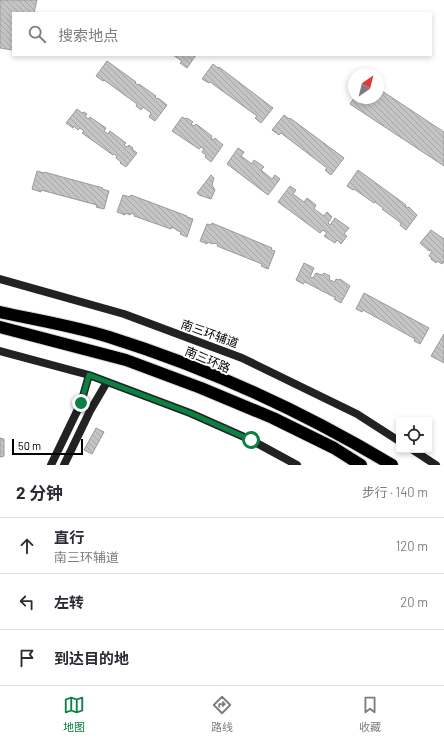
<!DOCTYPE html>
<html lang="zh">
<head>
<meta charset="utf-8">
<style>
  :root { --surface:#fff; --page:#f2f2f3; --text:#2b2b33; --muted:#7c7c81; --line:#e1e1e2; --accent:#0b8043 }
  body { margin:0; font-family:Barlow,"Noto Sans SC",sans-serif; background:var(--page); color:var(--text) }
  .controls { position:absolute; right:12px; bottom:12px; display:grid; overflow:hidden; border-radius:0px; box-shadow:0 2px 6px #0003 }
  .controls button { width:36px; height:36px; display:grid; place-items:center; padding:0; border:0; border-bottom:1px solid var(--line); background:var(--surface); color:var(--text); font:20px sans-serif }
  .compass { position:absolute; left:348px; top:68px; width:36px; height:36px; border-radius:50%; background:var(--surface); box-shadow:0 2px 6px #0003; rotate:35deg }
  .scale { position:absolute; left:12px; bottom:10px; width:71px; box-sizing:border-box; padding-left:4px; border:2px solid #000; border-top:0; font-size:11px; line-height:14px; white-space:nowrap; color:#000; -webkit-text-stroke:3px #fff; paint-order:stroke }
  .stop { position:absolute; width:12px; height:12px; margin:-9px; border:3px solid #0b8043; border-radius:50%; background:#fff }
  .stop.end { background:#0b8043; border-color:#fff; box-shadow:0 1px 4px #0008 }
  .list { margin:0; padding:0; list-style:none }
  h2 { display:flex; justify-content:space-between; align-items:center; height:52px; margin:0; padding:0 16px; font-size:17px }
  h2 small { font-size:13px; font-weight:400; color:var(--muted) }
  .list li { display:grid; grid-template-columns:26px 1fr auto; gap:12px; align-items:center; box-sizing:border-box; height:56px; padding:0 16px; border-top:1px solid var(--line) }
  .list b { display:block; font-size:15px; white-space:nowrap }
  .list p { margin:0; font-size:13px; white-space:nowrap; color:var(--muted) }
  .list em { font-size:13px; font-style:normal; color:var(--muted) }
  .icon { flex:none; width:22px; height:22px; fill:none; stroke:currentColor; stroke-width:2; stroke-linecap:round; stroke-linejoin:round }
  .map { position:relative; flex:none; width:444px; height:465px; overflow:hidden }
  .search { position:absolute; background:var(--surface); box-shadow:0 2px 6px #0003; left:12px; right:12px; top:12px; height:44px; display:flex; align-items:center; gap:10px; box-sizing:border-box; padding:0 14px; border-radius:0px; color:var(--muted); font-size:15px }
  .sheet { height:220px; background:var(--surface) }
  nav { display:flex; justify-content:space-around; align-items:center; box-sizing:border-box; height:56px; border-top:1px solid var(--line); background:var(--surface); font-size:11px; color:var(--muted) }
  nav a { display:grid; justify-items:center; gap:2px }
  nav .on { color:var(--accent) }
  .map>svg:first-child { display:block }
</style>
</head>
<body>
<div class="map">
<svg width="444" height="465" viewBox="0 0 444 465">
  <defs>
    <pattern id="building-back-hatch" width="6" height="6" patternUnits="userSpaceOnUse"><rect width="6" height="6" fill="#c4c4c4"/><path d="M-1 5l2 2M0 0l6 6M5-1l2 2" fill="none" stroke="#a7a7a7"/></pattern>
  </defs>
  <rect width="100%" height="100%" fill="#fff"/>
  <path fill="url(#building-back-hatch)" stroke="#999" d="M 0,0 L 37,0 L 34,13 L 13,13 L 13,50 L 0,48 Z
    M 173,55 L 196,55 L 187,68 L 180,63 L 182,61 Z
    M 107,61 L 136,82 L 135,83 L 138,85 L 139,84 L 156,96 L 155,97 L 157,99 L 158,98 L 167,105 L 155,121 L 149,117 L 151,113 L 143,107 L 141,110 L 136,106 L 137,104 L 104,80 L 103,81 L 96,76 Z
    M 213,64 L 218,68 L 219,67 L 273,108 L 261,123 L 255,118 L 257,116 L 210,82 L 209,83 L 202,79 Z
    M 378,86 L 380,88 L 379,89 L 444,132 L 444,166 L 350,104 L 354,98 L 378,98 Z
    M 77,109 L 82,113 L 84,112 L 87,114 L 85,117 L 89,119 L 90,117 L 106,128 L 104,131 L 108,134 L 110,131 L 126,143 L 124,145 L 127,147 L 129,145 L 133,148 L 132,149 L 137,153 L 126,167 L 120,163 L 121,162 L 116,158 L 117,156 L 114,154 L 113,155 L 82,133 L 84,131 L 80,128 L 78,130 L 74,126 L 73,128 L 66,123 Z
    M 284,115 L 289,119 L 290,118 L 344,158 L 331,175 L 325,170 L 327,168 L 281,133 L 279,135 L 272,130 Z
    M 182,117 L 186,119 L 187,118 L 193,122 L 191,124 L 194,126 L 196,124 L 212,136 L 211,138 L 214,140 L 215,138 L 223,145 L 211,162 L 205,157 L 206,155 L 202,152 L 204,149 L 201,147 L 199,149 L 172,131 Z
    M 238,148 L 244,152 L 241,156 L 252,164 L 254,160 L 264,167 L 261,170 L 272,179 L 275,175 L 280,179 L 268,195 L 227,164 Z
    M 358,170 L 406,205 L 405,206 L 408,208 L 409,207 L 417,215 L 406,230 L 400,225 L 401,223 L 382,209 L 383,208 L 375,202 L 374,203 L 354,189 L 353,190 L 347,186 Z
    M 37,171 L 44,173 L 44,172 L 103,188 L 102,189 L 109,191 L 104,209 L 96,207 L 97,205 L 41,190 L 41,192 L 32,189 Z
    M 211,175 L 214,178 L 212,185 L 215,190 L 211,199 L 199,195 L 197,193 Z
    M 290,186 L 296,190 L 293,194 L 304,202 L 307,198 L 316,205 L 314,209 L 324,216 L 327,212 L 332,217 L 328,223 L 330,225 L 335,218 L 349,228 L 344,234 L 347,236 L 341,244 L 337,240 L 335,243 L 324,236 L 327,233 L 323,230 L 320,233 L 278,202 Z
    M 123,195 L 130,197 L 131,195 L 187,216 L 187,217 L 193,219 L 187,237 L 180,234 L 181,232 L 176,230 L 176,229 L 171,227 L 171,229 L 134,216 L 135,215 L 131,213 L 130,215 L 125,213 L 125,215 L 117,212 Z
    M 212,223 L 272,248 L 271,250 L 275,251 L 268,269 L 261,266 L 262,264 L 217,246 L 218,244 L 214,243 L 213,244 L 207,242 L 207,244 L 200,241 L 207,224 L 211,225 Z
    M 431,230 L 444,239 L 444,262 L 442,264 L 437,261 L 436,263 L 431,259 L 432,258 L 429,256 L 432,251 L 430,250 L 429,251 L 420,243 Z
    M 304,263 L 314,268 L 310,277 L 313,278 L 316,273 L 322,275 L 324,273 L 330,276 L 329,279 L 330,280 L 335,282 L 336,279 L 339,280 L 340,279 L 350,286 L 341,303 L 334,299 L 336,297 L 334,297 L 305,282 L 303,284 L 296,280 Z
    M 364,293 L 429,328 L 420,344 L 414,341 L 415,339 L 363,310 L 362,312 L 356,309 Z
    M 444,334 L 444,363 L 431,356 Z
    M 96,428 L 104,432 L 92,454 L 84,450 Z
    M 0,438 L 4,439 L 4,456 L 0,457 Z"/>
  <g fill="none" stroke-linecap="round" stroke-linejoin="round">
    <defs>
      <path id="highway" d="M 0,312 C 36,320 74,326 109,337 C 208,368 304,412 392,465
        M 0,327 L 126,360 L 201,388 L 273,418 L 334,448 L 361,465"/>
    </defs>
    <use href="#highway" stroke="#dbdbdb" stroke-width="14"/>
    <path stroke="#222" stroke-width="8" d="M 0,279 L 124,314 L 242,358 L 357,414 L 399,441
      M 0,351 L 89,375 L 190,413 L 251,440 L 297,465
      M 413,450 L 436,465
      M 51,465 L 81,403 L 89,375
      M 64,465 L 90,411 L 107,382"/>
    <use href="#highway" stroke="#000" stroke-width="12"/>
  </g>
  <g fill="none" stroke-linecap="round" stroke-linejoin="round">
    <path stroke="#0b8043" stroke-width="5" d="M 81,403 L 89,375 L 190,413 L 251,440"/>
  </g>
  <g text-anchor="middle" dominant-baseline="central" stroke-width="4" stroke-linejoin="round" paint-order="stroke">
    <g font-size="12" fill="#000" stroke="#fff">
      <text transform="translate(210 333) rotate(20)">南三环辅道</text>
      <text transform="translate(208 359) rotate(23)">南三环路</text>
    </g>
  </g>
</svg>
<div class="controls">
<button><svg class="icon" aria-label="locate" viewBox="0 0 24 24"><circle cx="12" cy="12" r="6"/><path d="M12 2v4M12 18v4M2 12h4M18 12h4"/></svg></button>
</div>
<svg class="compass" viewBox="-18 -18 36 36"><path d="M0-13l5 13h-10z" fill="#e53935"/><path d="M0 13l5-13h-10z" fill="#7c7c81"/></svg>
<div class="scale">50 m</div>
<div class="stop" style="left:251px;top:440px"></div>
<div class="stop end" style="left:81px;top:403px"></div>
<div class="search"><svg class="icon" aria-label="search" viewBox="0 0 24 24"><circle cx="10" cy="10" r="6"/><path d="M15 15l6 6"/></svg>搜索地点</div>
</div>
<section class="sheet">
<h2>2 分钟<small>步行 · 140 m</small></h2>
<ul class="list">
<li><svg class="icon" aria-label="ahead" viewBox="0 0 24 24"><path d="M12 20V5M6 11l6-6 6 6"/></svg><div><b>直行</b><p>南三环辅道</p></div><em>120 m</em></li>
<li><svg class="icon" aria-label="left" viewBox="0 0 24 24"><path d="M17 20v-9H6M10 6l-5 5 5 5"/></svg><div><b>左转</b></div><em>20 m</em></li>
<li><svg class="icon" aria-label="arrive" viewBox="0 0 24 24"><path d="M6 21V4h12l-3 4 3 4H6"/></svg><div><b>到达目的地</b></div></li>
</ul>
</section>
<nav>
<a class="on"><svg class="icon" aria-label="map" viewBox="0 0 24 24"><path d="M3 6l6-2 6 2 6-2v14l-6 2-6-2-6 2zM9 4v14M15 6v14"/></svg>地图</a>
<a><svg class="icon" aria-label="directions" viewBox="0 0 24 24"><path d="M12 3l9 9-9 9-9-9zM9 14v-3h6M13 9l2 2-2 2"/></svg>路线</a>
<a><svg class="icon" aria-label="saved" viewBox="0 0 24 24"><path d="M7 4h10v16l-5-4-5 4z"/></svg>收藏</a>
</nav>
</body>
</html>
